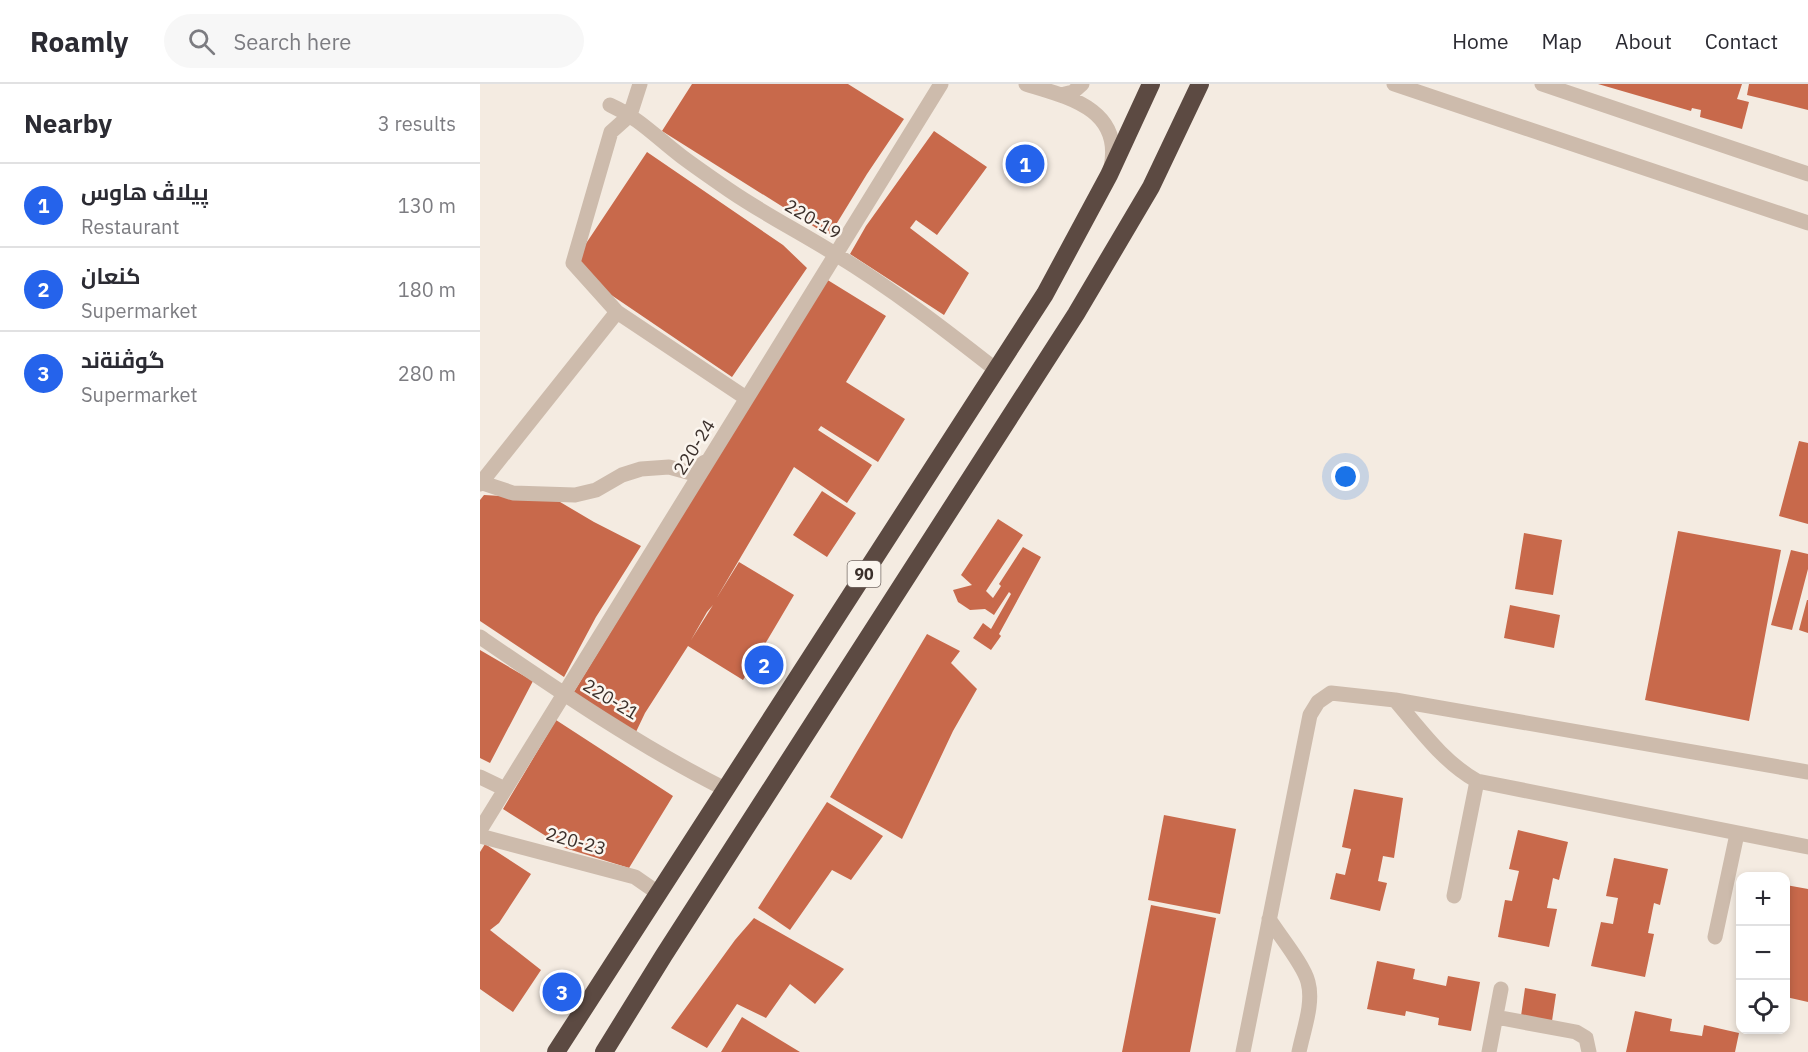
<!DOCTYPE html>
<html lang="en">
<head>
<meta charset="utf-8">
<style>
  :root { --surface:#fff; --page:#f7f7f7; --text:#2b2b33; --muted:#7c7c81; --line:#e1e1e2; --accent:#2563eb }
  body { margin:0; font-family:"IBM Plex Sans",Cairo,sans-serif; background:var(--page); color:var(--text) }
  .controls { position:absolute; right:18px; bottom:18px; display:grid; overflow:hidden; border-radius:12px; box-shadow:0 3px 9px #0003 }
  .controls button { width:54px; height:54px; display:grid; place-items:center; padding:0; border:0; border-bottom:2px solid var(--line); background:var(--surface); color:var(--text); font:30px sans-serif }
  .you { position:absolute; left:866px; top:393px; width:21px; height:21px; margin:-15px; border:4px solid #fff; border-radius:50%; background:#1a73e8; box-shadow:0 0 0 9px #1a73e833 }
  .badge { display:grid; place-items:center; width:39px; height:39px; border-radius:50%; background:var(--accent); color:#fff; font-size:20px; font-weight:700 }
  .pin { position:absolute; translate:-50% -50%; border:3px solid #fff; box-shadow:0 2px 6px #0006 }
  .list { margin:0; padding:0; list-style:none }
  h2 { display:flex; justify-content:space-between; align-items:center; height:78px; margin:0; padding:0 24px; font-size:26px }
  h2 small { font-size:20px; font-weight:400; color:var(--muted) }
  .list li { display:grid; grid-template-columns:39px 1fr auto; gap:18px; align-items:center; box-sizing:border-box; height:84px; padding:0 24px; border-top:2px solid var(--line) }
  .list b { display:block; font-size:22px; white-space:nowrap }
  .list p { margin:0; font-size:20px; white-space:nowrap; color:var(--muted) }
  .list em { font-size:20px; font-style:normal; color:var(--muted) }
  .icon { flex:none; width:33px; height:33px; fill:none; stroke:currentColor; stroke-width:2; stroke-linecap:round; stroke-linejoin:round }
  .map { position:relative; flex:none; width:1328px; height:968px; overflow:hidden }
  header { display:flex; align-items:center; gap:36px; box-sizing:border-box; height:84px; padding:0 30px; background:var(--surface); border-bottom:2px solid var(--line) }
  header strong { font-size:28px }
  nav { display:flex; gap:33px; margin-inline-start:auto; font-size:21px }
  .search { width:420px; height:54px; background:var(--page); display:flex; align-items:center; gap:15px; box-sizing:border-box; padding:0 21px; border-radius:33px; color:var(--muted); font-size:22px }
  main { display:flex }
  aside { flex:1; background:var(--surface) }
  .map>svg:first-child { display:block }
</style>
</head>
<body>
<header>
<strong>Roamly</strong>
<div class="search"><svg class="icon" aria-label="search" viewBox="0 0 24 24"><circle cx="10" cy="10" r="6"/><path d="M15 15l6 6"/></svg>Search here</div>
<nav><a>Home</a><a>Map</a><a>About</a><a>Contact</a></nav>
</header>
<main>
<aside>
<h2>Nearby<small>3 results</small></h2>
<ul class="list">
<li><span class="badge">1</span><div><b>پيلاڤ هاوس</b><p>Restaurant</p></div><em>130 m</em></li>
<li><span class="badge">2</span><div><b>كنعان</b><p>Supermarket</p></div><em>180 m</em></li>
<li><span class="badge">3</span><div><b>گوڤنةند</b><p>Supermarket</p></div><em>280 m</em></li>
</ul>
</aside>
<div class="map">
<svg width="1328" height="968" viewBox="0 0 1328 968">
  <rect width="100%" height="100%" fill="#f4ebe1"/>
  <path fill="#c8694b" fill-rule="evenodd" d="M 212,0 L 368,0 L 424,35 L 387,90 L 349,152 L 182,47 Z
    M 1118,0 L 1262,0 L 1257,15 L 1269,18 L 1262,45 L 1220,33 L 1221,26 L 1212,24 L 1211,27 Z
    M 1269,0 L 1328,0 L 1328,26 L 1267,11 Z
    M 454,47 L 507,83 L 457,151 L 436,136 L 430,144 L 489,189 L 464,231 L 370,170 L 386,142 Z
    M 167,68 L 303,161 L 327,184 L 252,293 L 118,202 L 93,179 Z
    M 346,195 L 406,232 L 366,298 L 425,335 L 398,378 L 341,342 L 338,346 L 392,381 L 367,419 L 314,383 L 236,515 L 259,478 L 314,511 L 288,555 L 263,596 L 208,562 L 165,629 L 155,650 L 92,611 ZM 233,521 L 211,556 L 227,528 Z
    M 1319,357 L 1328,359 L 1328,440 L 1299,432 Z
    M 342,407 L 376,429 L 347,473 L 313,451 Z
    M 4,411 L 75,415 L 114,438 L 161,462 L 116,533 L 84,593 L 0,537 L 0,416 Z
    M 518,435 L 543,451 L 506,507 L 513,514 L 521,502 L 519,500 L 543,463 L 561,473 L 519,550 L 521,552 L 511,566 L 493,554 L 503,539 L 511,545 L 531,510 L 529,508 L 514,531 L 505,525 L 490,526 L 478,518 L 473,506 L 492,501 L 481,491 Z
    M 1198,447 L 1301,466 L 1269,637 L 1165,616 Z
    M 1044,449 L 1082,456 L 1073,511 L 1035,505 Z
    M 1311,466 L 1328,470 L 1328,485 L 1312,546 L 1291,541 Z
    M 1327,516 L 1328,516 L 1328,549 L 1319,546 Z
    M 1030,521 L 1080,531 L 1074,564 L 1024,554 Z
    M 447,550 L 480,567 L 471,579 L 497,605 L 473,647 L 422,755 L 350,713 Z
    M 0,566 L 53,597 L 10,679 L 0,674 Z
    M 76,636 L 193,712 L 149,784 L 85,764 L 23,725 Z
    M 874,705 L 923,714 L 914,774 L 903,772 L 898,797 L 907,799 L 900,827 L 850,815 L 856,789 L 865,791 L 871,765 L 862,763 Z
    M 347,718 L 403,752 L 371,796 L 352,786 L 310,846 L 278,824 Z
    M 684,731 L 756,745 L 740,830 L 668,816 Z
    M 1038,746 L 1088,758 L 1079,796 L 1073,794 L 1067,824 L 1077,825 L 1069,863 L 1018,853 L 1025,816 L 1032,817 L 1039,787 L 1029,785 Z
    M 5,760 L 51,790 L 19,839 L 10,846 L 61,886 L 33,928 L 0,905 L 0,768 Z
    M 1134,774 L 1188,785 L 1180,821 L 1174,819 L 1168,849 L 1174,850 L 1165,893 L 1111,882 L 1121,838 L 1133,840 L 1138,814 L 1126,812 Z
    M 1306,801 L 1328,805 L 1328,918 L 1306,913 Z
    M 671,821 L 736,834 L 710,968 L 642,968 Z
    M 274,834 L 364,885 L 335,920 L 310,900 L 286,934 L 257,920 L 227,964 L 191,944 L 255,856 Z
    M 897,877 L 935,885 L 933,895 L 966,902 L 968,892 L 1000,898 L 991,947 L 958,941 L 959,934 L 926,927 L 925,932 L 887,925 Z
    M 1045,904 L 1076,910 L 1072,937 L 1041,932 Z
    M 1155,927 L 1192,935 L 1190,947 L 1222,952 L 1224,941 L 1259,949 L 1255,968 L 1146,968 Z
    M 262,933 L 320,968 L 241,968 Z"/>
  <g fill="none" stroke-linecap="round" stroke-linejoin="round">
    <path stroke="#cdbbac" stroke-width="15" d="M 546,0 C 588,13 643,25 631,83
      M 914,0 L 1328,139
      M 1062,0 L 1328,90
      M 581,11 L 593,8 L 602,0
      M 130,21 C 159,34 176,53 201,72 C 217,84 233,95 249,106 C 284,130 320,148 355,170 C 411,204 464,245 515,285
      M 137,228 L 93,179 L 131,48 L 150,31 L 160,0
      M 0,398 L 33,409 L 95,411 L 116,406 L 142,391 L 161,385 L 189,383 L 211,389 L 225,378
      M 0,400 L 137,228 L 266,314
      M 0,553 C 79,607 159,662 245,705
      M 915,616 C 940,645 963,678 997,697 L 1328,763
      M 0,693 L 25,705
      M 0,746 L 461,0
      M 0,752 L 155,793 L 178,809
      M 974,812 L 997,697
      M 789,835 C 799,851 824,881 828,898 C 834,920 823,947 819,968
      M 1235,853 L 1257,750
      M 1016,933 L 1096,948 L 1106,954 L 1109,968
      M 763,968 L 830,631 L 838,618 L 851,609 L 915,616 L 1328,688
      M 1009,968 L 1021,905"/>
    <path stroke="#5c4a42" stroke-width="18" d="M 76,968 L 565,210 L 629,91 L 671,0
      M 124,968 L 184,871 L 596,230 L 671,103 L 720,0"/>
  </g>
  <g text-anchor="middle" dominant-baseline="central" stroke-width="5" stroke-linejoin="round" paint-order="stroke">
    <rect fill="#fbf5ee" stroke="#756b66" stroke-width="1.5" x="367.5" y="477" width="33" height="26" rx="4.5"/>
    <g font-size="16" font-weight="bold" fill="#3b302b">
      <text x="384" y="490">90</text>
    </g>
    <g font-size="18" fill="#3b302b" stroke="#fbf5ee">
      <text transform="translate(333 135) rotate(30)">220-19</text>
      <text transform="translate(214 363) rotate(-58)">220-24</text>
      <text transform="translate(131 615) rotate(31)">220-21</text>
      <text transform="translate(96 757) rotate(15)">220-23</text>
    </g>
  </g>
</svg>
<div class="controls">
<button>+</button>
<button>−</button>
<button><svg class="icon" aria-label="locate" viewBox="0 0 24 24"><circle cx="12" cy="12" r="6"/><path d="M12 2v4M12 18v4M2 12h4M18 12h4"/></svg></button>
</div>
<div class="you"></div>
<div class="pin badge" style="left:545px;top:80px">1</div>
<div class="pin badge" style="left:284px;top:581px">2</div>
<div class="pin badge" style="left:82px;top:908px">3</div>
</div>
</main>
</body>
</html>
